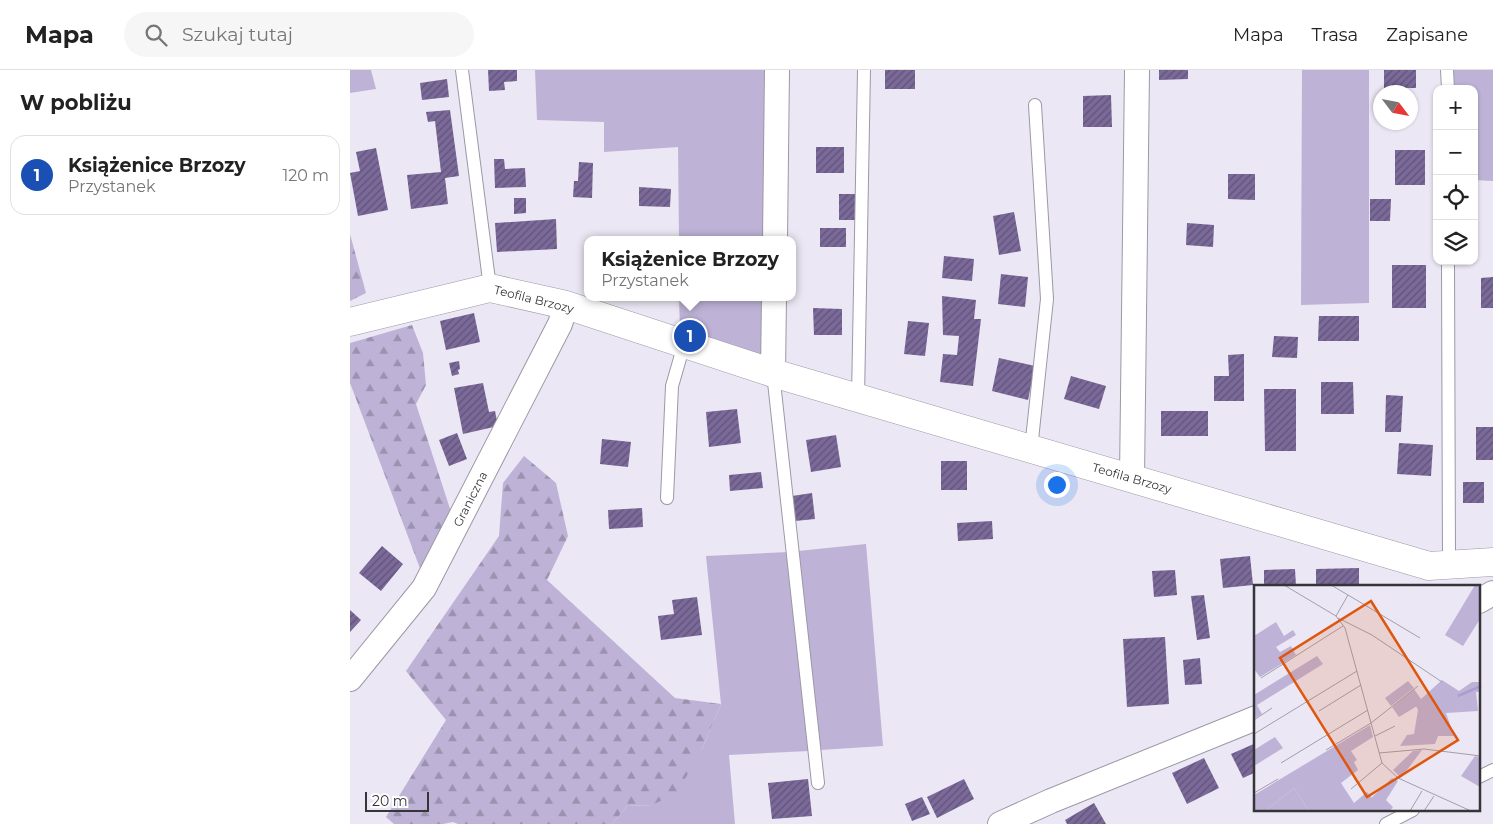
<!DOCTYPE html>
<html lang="pl">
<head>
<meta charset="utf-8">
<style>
  :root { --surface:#fff; --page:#f6f6f6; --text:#222; --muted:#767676; --line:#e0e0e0; --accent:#8a58d1 }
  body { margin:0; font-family:Montserrat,sans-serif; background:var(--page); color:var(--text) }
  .controls { position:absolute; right:15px; top:15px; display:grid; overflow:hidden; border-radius:10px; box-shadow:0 1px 4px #0004 }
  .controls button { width:45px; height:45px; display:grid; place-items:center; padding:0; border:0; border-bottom:1px solid var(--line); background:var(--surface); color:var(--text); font:25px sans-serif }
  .compass { position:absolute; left:1023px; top:15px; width:45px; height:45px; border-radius:50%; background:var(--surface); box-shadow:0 1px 4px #0004; rotate:122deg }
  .scale { position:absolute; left:15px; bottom:12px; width:64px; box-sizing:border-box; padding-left:5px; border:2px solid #353439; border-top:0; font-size:14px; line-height:18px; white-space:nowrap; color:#353439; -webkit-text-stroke:4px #fff; paint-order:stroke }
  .you { position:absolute; left:706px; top:414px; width:18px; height:18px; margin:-12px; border:4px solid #fff; border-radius:50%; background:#1a73e8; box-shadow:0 0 0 8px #1a73e833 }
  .badge { display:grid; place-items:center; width:32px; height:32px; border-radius:50%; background:var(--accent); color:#fff; font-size:16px; font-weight:700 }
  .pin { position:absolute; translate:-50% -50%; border:2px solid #fff; box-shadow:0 1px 5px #0006 }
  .popup { position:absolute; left:234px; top:166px; width:212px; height:65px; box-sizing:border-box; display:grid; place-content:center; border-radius:10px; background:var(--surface); filter:drop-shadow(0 1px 4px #0005); font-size:16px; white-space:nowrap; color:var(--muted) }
  .popup b { font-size:19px; color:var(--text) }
  .popup::after { content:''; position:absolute; left:50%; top:100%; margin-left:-10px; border:10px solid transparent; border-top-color:var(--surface) }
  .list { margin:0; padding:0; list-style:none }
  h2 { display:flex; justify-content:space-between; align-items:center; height:65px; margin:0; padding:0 20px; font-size:21px }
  h2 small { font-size:16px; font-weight:400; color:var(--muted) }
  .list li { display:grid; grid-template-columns:32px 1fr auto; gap:15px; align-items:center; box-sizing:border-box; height:80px; margin:0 10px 10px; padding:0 10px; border:1px solid var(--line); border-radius:15px }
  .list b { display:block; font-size:19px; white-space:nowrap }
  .list p { margin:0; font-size:16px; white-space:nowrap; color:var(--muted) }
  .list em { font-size:16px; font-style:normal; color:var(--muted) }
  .icon { flex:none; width:28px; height:28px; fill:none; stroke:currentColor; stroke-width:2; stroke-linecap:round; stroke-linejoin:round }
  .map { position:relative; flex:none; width:1143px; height:754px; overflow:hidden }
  header { display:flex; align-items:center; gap:30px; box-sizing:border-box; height:70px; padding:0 25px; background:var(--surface); border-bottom:1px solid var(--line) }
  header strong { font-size:24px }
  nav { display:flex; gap:28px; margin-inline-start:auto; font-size:18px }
  .search { width:350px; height:45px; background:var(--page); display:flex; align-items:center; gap:12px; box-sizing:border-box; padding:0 18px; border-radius:28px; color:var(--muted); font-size:19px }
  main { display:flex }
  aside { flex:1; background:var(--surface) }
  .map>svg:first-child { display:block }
</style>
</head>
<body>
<header>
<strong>Mapa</strong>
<div class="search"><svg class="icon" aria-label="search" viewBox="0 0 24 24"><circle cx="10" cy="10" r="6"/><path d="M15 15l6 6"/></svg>Szukaj tutaj</div>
<nav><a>Mapa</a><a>Trasa</a><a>Zapisane</a></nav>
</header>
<main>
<aside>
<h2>W pobliżu<small></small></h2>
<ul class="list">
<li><span class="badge" style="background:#1a4fb4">1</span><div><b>Książenice Brzozy</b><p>Przystanek</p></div><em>120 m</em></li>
</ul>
</aside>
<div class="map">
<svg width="1143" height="754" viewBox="0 0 1143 754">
  <defs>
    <pattern id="forest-firs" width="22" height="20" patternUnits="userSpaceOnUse" patternTransform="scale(1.25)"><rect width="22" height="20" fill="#beb3d7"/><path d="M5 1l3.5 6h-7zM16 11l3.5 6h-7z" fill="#9b92af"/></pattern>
    <pattern id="building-hatch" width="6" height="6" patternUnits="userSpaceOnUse" patternTransform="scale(1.25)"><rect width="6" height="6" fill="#7a6999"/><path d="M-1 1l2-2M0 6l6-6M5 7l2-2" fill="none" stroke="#605377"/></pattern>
  </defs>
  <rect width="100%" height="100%" fill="#ebe7f4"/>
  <path fill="#beb3d7" d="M 0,0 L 21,0 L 26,19 L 0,23 Z
    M 185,0 L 417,0 L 415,170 L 329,170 L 328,77 L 254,82 L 254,52 L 187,50 Z
    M 952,0 L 1019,0 L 1019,233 L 951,235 Z
    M 1103,0 L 1143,0 L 1143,111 L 1124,110 L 1124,19 L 1103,19 Z
    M 329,227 L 415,227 L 412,290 L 330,260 Z
    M 516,474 L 533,676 L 470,680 L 448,481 Z
    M 438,482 L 459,681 L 379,685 L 385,754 L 262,754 L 277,736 L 302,735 L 352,679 L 371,634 L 356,486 Z"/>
  <path fill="url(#forest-firs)" d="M 0,164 L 16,223 L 0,231 Z
    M 62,255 L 73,283 L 76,315 L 66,334 L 102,445 L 71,501 L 0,313 L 0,273 Z
    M 174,386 L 206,413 L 218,466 L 197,510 L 325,628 L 371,634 L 352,679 L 327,723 L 302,735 L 277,736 L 262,754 L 108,754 L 103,752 L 93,754 L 44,754 L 36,747 L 96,650 L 56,601 L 149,466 L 153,413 Z"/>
  <path fill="url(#building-hatch)" d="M 138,0 L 167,0 L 167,11 L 154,12 L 155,20 L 139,21 Z
    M 535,0 L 565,0 L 565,19 L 535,19 Z
    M 809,0 L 838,0 L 838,9 L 809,10 Z
    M 1034,0 L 1066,0 L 1066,18 L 1034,18 Z
    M 97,9 L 99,27 L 72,30 L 70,13 Z
    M 761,25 L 762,57 L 733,57 L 733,26 Z
    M 100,40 L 109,106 L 95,108 L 98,134 L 61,139 L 57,105 L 91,102 L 85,51 L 78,52 L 76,42 Z
    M 466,77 L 494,77 L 494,103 L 466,103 Z
    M 26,78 L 38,140 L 8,146 L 0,103 L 10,101 L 6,82 Z
    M 1045,80 L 1075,80 L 1075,115 L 1045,115 Z
    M 144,89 L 154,89 L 155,99 L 175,98 L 176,117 L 145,118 Z
    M 229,92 L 243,93 L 242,128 L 223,127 L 224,111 L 228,111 Z
    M 878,104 L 905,104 L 905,130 L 878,129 Z
    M 289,117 L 321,119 L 320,137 L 289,136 Z
    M 489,124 L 505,124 L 505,150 L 489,150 Z
    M 164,128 L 176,128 L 176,143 L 164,144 Z
    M 1020,129 L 1041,129 L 1040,151 L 1020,151 Z
    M 664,142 L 671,181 L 649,185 L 643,146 Z
    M 206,149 L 207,179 L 147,182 L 145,153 Z
    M 837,153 L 864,155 L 863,177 L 836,175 Z
    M 470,158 L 496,158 L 496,177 L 470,177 Z
    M 594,186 L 624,189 L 622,211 L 592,208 Z
    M 1042,195 L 1076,195 L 1076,238 L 1042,238 Z
    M 651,204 L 678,207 L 675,237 L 648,234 Z
    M 1143,207 L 1143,238 L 1131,238 L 1131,208 Z
    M 592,226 L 626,230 L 624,249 L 631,249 L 623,316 L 590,312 L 593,284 L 607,285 L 609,266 L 593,265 Z
    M 463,238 L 492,239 L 492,265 L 464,265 Z
    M 124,243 L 130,272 L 96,280 L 90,251 Z
    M 969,246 L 1009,246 L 1009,271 L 968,271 Z
    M 558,251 L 579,253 L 575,286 L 554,284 Z
    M 924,266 L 948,267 L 947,288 L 922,287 Z
    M 894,284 L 894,331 L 864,331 L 864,306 L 879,306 L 878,285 Z
    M 649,288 L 685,296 L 678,330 L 642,321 Z
    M 109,291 L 110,299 L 108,300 L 109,304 L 102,306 L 99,293 Z
    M 721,306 L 756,316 L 749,339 L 714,329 Z
    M 971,312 L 1003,312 L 1004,344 L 971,344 Z
    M 133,313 L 139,342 L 145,341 L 148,356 L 113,364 L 104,318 Z
    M 914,319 L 946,319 L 946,381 L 915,381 Z
    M 1036,325 L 1053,326 L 1051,362 L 1035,362 Z
    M 387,339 L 391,373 L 359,377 L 356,342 Z
    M 811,341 L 858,341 L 858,366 L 811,366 Z
    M 1126,357 L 1143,357 L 1143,390 L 1126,390 Z
    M 107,363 L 117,389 L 99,396 L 89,370 Z
    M 486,365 L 491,397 L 461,402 L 456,370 Z
    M 252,369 L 281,372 L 278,397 L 250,394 Z
    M 1049,373 L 1083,375 L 1081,406 L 1047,404 Z
    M 591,391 L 617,391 L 617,420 L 591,420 Z
    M 411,402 L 413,418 L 380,421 L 379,405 Z
    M 1113,412 L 1134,412 L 1134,433 L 1113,433 Z
    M 462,423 L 465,449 L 445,451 L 442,426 Z
    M 292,438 L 293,457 L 259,459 L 258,440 Z
    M 642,451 L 643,469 L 608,471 L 607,453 Z
    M 32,476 L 53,494 L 31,521 L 9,503 Z
    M 900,486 L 903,515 L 873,518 L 870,489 Z
    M 1009,498 L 1009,516 L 966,516 L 966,499 Z
    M 945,499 L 946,516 L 914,516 L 914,500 Z
    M 825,500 L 827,525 L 804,527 L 802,501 Z
    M 854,525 L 860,568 L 847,570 L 841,526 Z
    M 347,527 L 352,565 L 311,570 L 308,546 L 324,544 L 322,530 Z
    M 0,540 L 11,550 L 0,562 Z
    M 815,567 L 819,634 L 777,637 L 773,569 Z
    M 850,588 L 852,614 L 835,615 L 833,590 Z
    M 906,673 L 906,702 L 893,708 L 881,684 Z
    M 854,688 L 869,718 L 837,734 L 822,703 Z
    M 458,709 L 462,746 L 422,749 L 418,713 Z
    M 614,709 L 624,729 L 587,748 L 577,727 Z
    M 572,727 L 580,744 L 562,751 L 555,734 Z
    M 744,733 L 756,754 L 717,754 L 715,750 Z"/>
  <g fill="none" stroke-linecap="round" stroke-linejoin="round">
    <defs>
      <path id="service" d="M 112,0 L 140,218
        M 1097,0 L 1098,19
        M 1098,191 L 1099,495
        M 423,303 L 468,713
        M 508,328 L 514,0
        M 681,379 L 697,229 L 685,35
        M 317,428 L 322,316 L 331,285 L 332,274
        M 1129,707 L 1143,700
        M 1036,754 L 1063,740"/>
      <path id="minor" d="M 425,170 L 427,0
        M 423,303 L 424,227
        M 782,408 L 787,0
        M 1129,531 L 1143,523
        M 0,609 L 74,518 L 210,254 L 216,235
        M 650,754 L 701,731 L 906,648"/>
      <path id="tertiary" d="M 0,252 L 140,218 L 216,235 L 423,303 L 1079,496 L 1143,492"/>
    </defs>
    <use href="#service" stroke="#9c98a5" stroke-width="14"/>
    <use href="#minor" stroke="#9c98a5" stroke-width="26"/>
    <use href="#tertiary" stroke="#9c98a5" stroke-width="29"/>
    <use href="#service" stroke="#fff" stroke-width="12"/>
    <use href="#minor" stroke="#fff" stroke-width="24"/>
    <use href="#tertiary" stroke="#fff" stroke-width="28"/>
  </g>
  <g text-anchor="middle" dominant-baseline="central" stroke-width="5" stroke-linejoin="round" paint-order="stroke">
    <g font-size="12" fill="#353439" stroke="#fff">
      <text transform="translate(184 229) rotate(14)">Teofila Brzozy</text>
      <text transform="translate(782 408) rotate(16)">Teofila Brzozy</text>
      <text transform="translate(120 429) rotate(-63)">Graniczna</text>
    </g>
  </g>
  <g transform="translate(904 515)">
    <rect width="226" height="226" fill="#ebe7f4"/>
    <path d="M 221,0 L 226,0 L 226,34 L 209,61 L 191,50 ZM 22,37 L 30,51 L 39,45 L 42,50 L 22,62 L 26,67 L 37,61 L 42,70 L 6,92 L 0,84 L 0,51 ZM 63,71 L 69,79 L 3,120 L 8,129 L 0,134 L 0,110 ZM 188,95 L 205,106 L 218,97 L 226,97 L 226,107 L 222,107 L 224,126 L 192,128 L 168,118 L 145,132 L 138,122 L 160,104 L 167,114 ZM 154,96 L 160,103 L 137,121 L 131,113 ZM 116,140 L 119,152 L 97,166 L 103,175 L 100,177 L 104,185 L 87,198 L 100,218 L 113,207 L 119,214 L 104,226 L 55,226 L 40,203 L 11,226 L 0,226 L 0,210 ZM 21,152 L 29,163 L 0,181 L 0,165 ZM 221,171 L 226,172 L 226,202 L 207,191 Z" fill="#beb3d7"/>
    <path d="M 176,117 L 192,128 L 200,151 L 184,151 L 181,159 L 146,161 L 153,150 L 160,149 L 164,125 L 161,119 ZM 168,165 L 147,193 L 139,185 L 159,166 ZM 138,193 L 144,196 L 132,215 L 139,222 L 136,226 L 104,226 ZM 40,203 L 55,226 L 11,226 Z" fill="#beb3d7"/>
    <path fill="none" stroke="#ad9ccf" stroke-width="2.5" d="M 204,111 L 227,101"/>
    <path fill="none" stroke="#a29fa9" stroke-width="1" d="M 30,0 L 82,31 L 91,43 L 128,178 L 144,193 L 217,226M 77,0 L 94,10M 82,31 L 94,10 L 166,53M 84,33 L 118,50 L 188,97M 7,93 L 89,41M 65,126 L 107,100M 0,135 L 18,123M 0,149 L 103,86M 121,151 L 141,141M 72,165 L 117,138 L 164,101M 125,168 L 170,164 L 227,171M 27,178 L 114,125M 97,204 L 128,178M 0,208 L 24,194M 156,226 L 168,206M 170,226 L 180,211"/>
    <path fill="#df570e" fill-opacity="0.15" stroke="#df570e" stroke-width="2.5" d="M 117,16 L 204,155 L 113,212 L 26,73 Z"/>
    <rect width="226" height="226" fill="none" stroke="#353439" stroke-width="2.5"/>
  </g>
</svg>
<div class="controls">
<button>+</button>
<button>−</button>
<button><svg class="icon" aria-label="locate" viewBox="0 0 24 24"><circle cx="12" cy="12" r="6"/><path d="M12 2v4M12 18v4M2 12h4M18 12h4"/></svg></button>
<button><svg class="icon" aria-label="layers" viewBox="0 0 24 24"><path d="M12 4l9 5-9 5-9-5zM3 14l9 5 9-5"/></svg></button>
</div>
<svg class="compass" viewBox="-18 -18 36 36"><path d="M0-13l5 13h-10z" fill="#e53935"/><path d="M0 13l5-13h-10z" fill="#767676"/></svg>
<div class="scale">20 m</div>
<div class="you"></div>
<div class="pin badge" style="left:340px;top:266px;background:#1a4fb4">1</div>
<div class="popup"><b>Książenice Brzozy</b>Przystanek</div>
</div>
</main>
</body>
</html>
